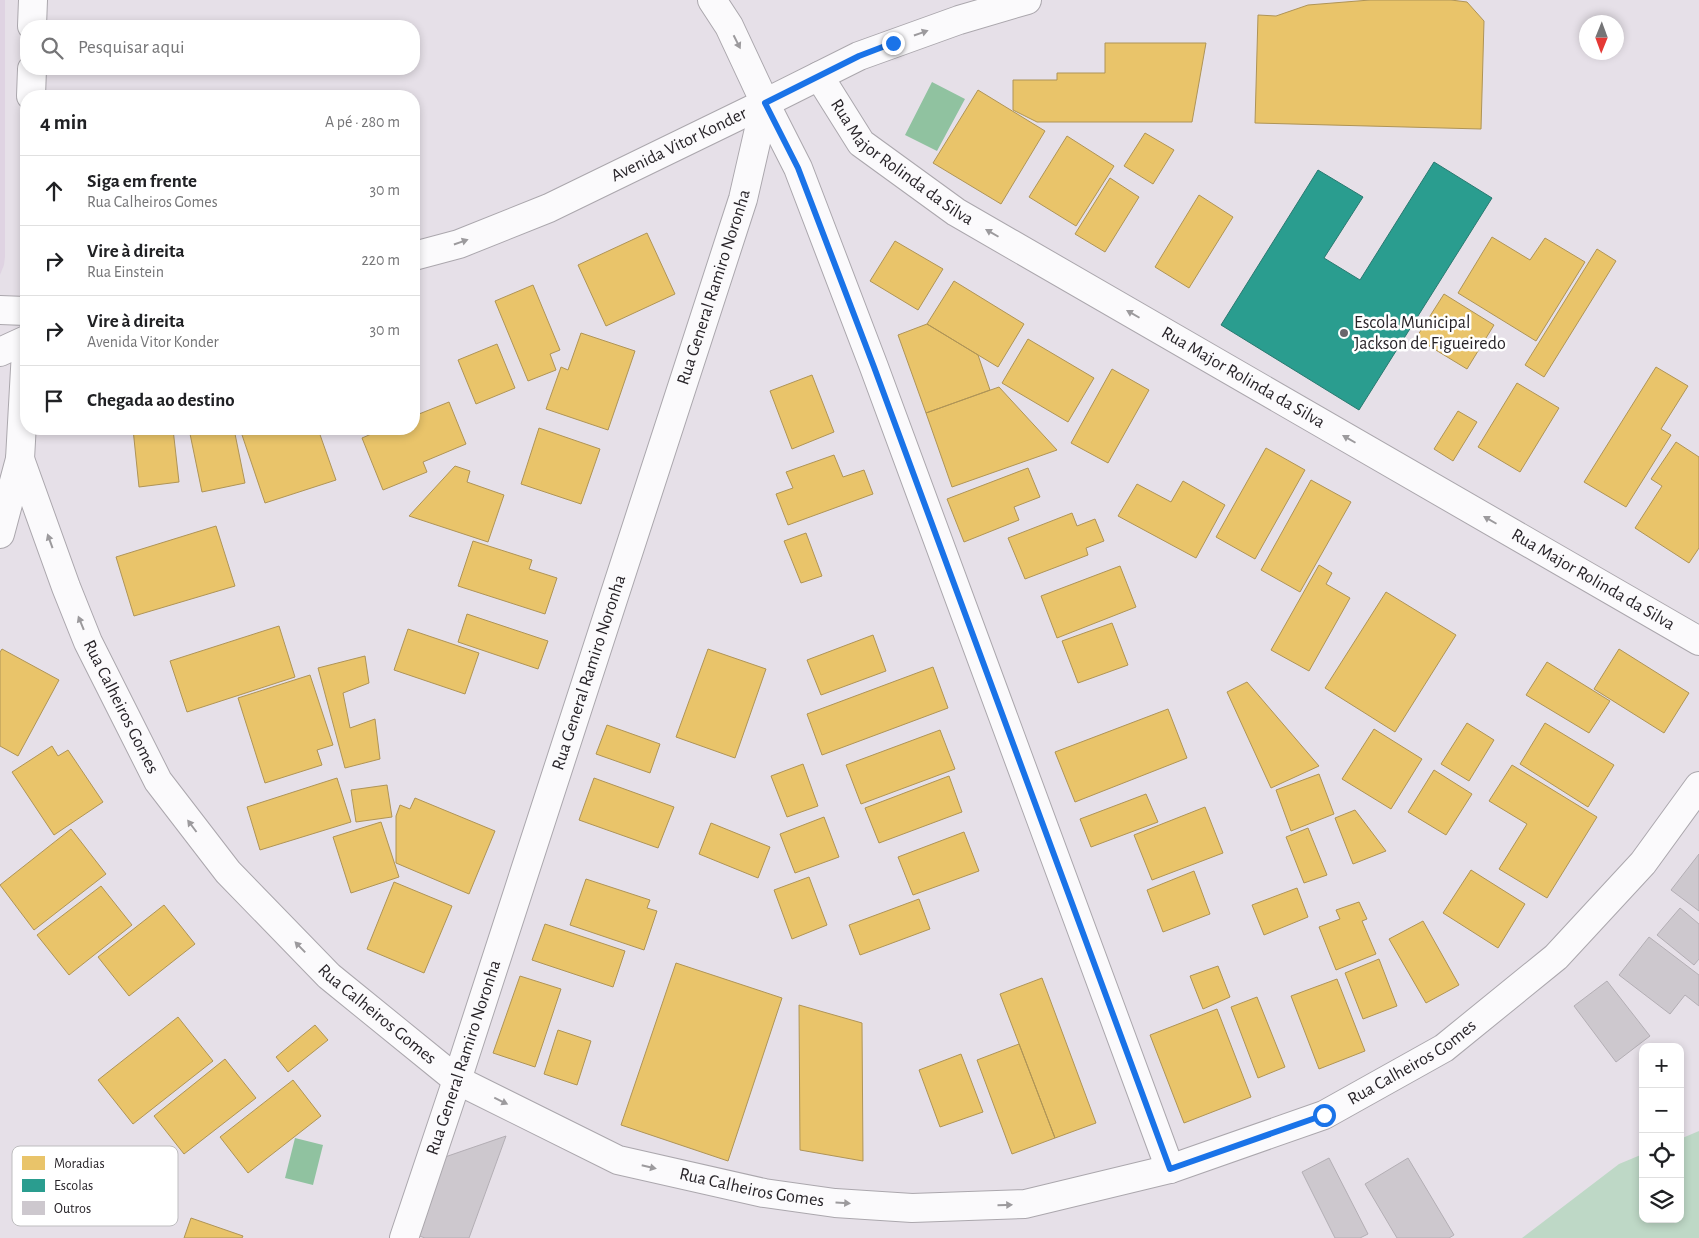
<!DOCTYPE html>
<html lang="pt">
<head>
<meta charset="utf-8">
<style>
  :root { --surface:#fff; --page:#f2f2f2; --text:#202124; --muted:#757577; --line:#e0e0e0 }
  body { margin:0; font-family:"Alegreya Sans",sans-serif; background:var(--page); color:var(--text) }
  .controls { position:absolute; right:15px; bottom:15px; display:grid; overflow:hidden; border-radius:10px; box-shadow:0 2px 8px #0003 }
  .controls button { width:45px; height:45px; display:grid; place-items:center; padding:0; border:0; border-bottom:1px solid var(--line); background:var(--surface); color:var(--text); font:25px sans-serif }
  .compass { position:absolute; left:1579px; top:15px; width:45px; height:45px; border-radius:50%; background:var(--surface); box-shadow:0 2px 8px #0003; rotate:181deg }
  .stop { position:absolute; width:15px; height:15px; margin:-11px; border:4px solid #1a73e8; border-radius:50%; background:#fff }
  .stop.end { background:#1a73e8; border-color:#fff; box-shadow:0 1px 5px #0008 }
  .list { margin:0; padding:0; list-style:none }
  h2 { display:flex; justify-content:space-between; align-items:center; height:65px; margin:0; padding:0 20px; font-size:21px }
  h2 small { font-size:16px; font-weight:400; color:var(--muted) }
  .list li { display:grid; grid-template-columns:32px 1fr auto; gap:15px; align-items:center; box-sizing:border-box; height:70px; padding:0 20px; border-top:1px solid var(--line) }
  .list b { display:block; font-size:19px; white-space:nowrap }
  .list p { margin:0; font-size:16px; white-space:nowrap; color:var(--muted) }
  .list em { font-size:16px; font-style:normal; color:var(--muted) }
  .icon { flex:none; width:28px; height:28px; fill:none; stroke:currentColor; stroke-width:2; stroke-linecap:round; stroke-linejoin:round }
  .map { position:relative; flex:none; width:1699px; height:1238px; overflow:hidden }
  .search { position:absolute; background:var(--surface); box-shadow:0 2px 8px #0003; left:20px; top:20px; width:400px; height:55px; display:flex; align-items:center; gap:12px; box-sizing:border-box; padding:0 18px; border-radius:20px; color:var(--muted); font-size:19px }
  .panel { position:absolute; background:var(--surface); box-shadow:0 2px 8px #0003; left:20px; top:90px; width:400px; height:345px; border-radius:20px }
  .map>svg:first-child { display:block }
</style>
</head>
<body>
<div class="map">
<svg width="1699" height="1238" viewBox="0 0 1699 1238">
  <rect width="100%" height="100%" fill="#e6e0e8"/>
  <path fill="#dfd3e2" d="M 0,0 L 5,0 L 5,257 L 4,265 L 0,275 Z"/>
  <path fill="#bed8c6" d="M 1699,1131 L 1699,1238 L 1522,1238 L 1619,1164 L 1643,1154 L 1643,1219 L 1680,1219 L 1680,1139 Z"/>
  <path fill="#90c2a0" d="M 932,82 L 965,99 L 937,151 L 905,135 Z
    M 295,1138 L 323,1145 L 313,1185 L 285,1178 Z"/>
  <path fill="#e9c46a" stroke="#af9456" d="M 1370,0 L 1451,0 L 1467,2 L 1484,21 L 1481,129 L 1255,123 L 1258,15 L 1276,16 L 1308,5 Z
    M 1105,43 L 1206,43 L 1192,122 L 1037,122 L 1013,110 L 1013,80 L 1057,80 L 1057,73 L 1105,73 Z
    M 978,90 L 1045,131 L 1001,204 L 933,163 Z
    M 1145,133 L 1174,150 L 1153,184 L 1124,166 Z
    M 1067,136 L 1114,166 L 1076,226 L 1029,197 Z
    M 1110,178 L 1139,197 L 1105,252 L 1075,234 Z
    M 1199,195 L 1233,217 L 1189,288 L 1155,267 Z
    M 647,233 L 675,294 L 606,326 L 578,265 Z
    M 1492,237 L 1530,260 L 1545,238 L 1585,262 L 1536,341 L 1458,293 Z
    M 895,241 L 943,269 L 918,310 L 870,281 Z
    M 1597,249 L 1616,261 L 1544,377 L 1525,365 Z
    M 954,281 L 1024,324 L 998,367 L 927,324 Z
    M 533,285 L 560,350 L 550,354 L 556,370 L 528,381 L 495,301 Z
    M 1444,294 L 1494,325 L 1467,369 L 1416,338 Z
    M 927,324 L 978,355 L 990,390 L 926,413 L 898,335 Z
    M 581,333 L 635,351 L 608,430 L 546,409 L 561,367 L 568,370 Z
    M 1028,339 L 1094,378 L 1068,422 L 1002,383 Z
    M 497,344 L 515,388 L 476,404 L 458,360 Z
    M 1656,367 L 1688,386 L 1661,429 L 1671,435 L 1626,507 L 1584,482 Z
    M 1112,369 L 1149,390 L 1108,463 L 1071,443 Z
    M 812,375 L 834,432 L 792,449 L 770,391 Z
    M 1517,383 L 1559,408 L 1520,472 L 1478,447 Z
    M 999,387 L 1057,450 L 952,487 L 926,413 Z
    M 449,402 L 466,444 L 423,462 L 427,472 L 383,490 L 362,438 L 383,429 L 414,429 L 414,416 Z
    M 1458,411 L 1477,422 L 1453,461 L 1434,449 Z
    M 539,428 L 600,449 L 581,504 L 521,484 Z
    M 133,429 L 173,429 L 179,482 L 139,487 Z
    M 189,429 L 234,429 L 245,483 L 202,492 Z
    M 240,429 L 318,429 L 336,480 L 265,503 Z
    M 1676,442 L 1699,457 L 1699,548 L 1689,563 L 1635,528 L 1662,486 L 1651,479 Z
    M 1266,448 L 1305,470 L 1255,559 L 1216,537 Z
    M 834,455 L 843,477 L 864,470 L 873,494 L 788,525 L 776,494 L 793,488 L 786,472 Z
    M 455,466 L 470,471 L 467,482 L 504,495 L 488,542 L 409,516 Z
    M 1028,468 L 1040,497 L 1014,507 L 1019,520 L 964,542 L 947,499 Z
    M 1311,480 L 1351,502 L 1300,592 L 1261,570 Z
    M 1183,481 L 1225,505 L 1196,558 L 1118,516 L 1137,484 L 1171,502 Z
    M 1072,513 L 1077,526 L 1095,519 L 1104,541 L 1086,548 L 1088,555 L 1025,579 L 1008,538 Z
    M 216,526 L 235,586 L 134,616 L 116,557 Z
    M 806,533 L 822,576 L 801,583 L 784,541 Z
    M 473,541 L 532,560 L 529,569 L 557,578 L 545,614 L 458,586 Z
    M 1319,565 L 1332,573 L 1326,584 L 1350,598 L 1309,671 L 1271,650 Z
    M 1120,566 L 1136,607 L 1057,638 L 1041,596 Z
    M 1386,592 L 1456,635 L 1395,732 L 1325,688 Z
    M 467,614 L 548,641 L 538,669 L 458,642 Z
    M 1112,623 L 1128,665 L 1078,683 L 1062,641 Z
    M 279,626 L 295,677 L 187,712 L 170,661 Z
    M 408,629 L 479,653 L 465,694 L 394,670 Z
    M 873,635 L 886,671 L 821,695 L 807,660 Z
    M 2,649 L 59,680 L 18,756 L 0,746 L 0,652 Z
    M 708,649 L 766,669 L 735,758 L 676,737 Z
    M 1619,649 L 1689,693 L 1664,733 L 1594,689 Z
    M 365,656 L 369,683 L 343,693 L 350,728 L 375,719 L 380,759 L 345,768 L 318,668 Z
    M 1547,662 L 1610,701 L 1589,733 L 1526,695 Z
    M 933,667 L 948,708 L 822,755 L 807,714 Z
    M 310,675 L 333,745 L 317,750 L 322,765 L 265,783 L 238,698 Z
    M 1247,682 L 1319,766 L 1271,788 L 1227,692 Z
    M 1168,709 L 1187,758 L 1075,802 L 1055,752 Z
    M 1467,723 L 1494,740 L 1469,781 L 1441,764 Z
    M 1545,723 L 1614,765 L 1588,807 L 1520,764 Z
    M 607,725 L 660,744 L 650,773 L 596,754 Z
    M 1374,729 L 1422,759 L 1391,809 L 1342,779 Z
    M 940,730 L 955,769 L 861,804 L 846,765 Z
    M 52,746 L 58,756 L 68,750 L 103,802 L 54,835 L 12,772 Z
    M 803,764 L 818,806 L 787,817 L 771,776 Z
    M 1512,765 L 1597,817 L 1547,898 L 1499,869 L 1527,824 L 1489,801 Z
    M 1434,770 L 1472,794 L 1446,835 L 1408,812 Z
    M 1319,774 L 1334,814 L 1291,831 L 1276,790 Z
    M 949,776 L 962,812 L 879,843 L 865,808 Z
    M 337,778 L 351,822 L 260,850 L 247,807 Z
    M 594,778 L 674,807 L 658,848 L 579,820 Z
    M 387,785 L 392,817 L 356,822 L 351,790 Z
    M 1146,794 L 1158,822 L 1091,847 L 1080,819 Z
    M 415,798 L 495,831 L 469,894 L 396,863 L 396,816 L 400,805 L 410,809 Z
    M 1205,807 L 1223,853 L 1152,880 L 1134,835 Z
    M 1355,810 L 1386,851 L 1353,864 L 1335,818 Z
    M 824,817 L 839,857 L 795,873 L 780,834 Z
    M 381,822 L 399,877 L 351,893 L 333,837 Z
    M 711,823 L 770,847 L 758,878 L 699,854 Z
    M 1308,828 L 1327,875 L 1304,883 L 1286,837 Z
    M 71,829 L 106,874 L 34,930 L 0,885 Z
    M 964,832 L 979,871 L 913,895 L 898,857 Z
    M 1471,870 L 1525,904 L 1498,948 L 1443,913 Z
    M 1194,871 L 1210,914 L 1163,932 L 1147,890 Z
    M 809,877 L 827,925 L 792,939 L 774,890 Z
    M 586,879 L 650,900 L 647,908 L 657,911 L 644,950 L 570,925 Z
    M 394,882 L 452,906 L 424,973 L 367,949 Z
    M 101,886 L 132,925 L 69,975 L 37,935 Z
    M 1297,888 L 1308,917 L 1264,935 L 1252,905 Z
    M 919,899 L 930,929 L 860,955 L 849,925 Z
    M 1359,902 L 1367,919 L 1362,921 L 1376,954 L 1336,970 L 1319,927 L 1340,919 L 1336,910 Z
    M 164,905 L 195,944 L 129,996 L 98,957 Z
    M 1423,921 L 1459,985 L 1426,1003 L 1389,939 Z
    M 545,924 L 625,951 L 613,987 L 532,960 Z
    M 1379,959 L 1397,1006 L 1363,1019 L 1345,973 Z
    M 676,963 L 782,998 L 728,1161 L 621,1125 Z
    M 1218,966 L 1230,997 L 1203,1009 L 1190,976 Z
    M 520,976 L 561,989 L 535,1067 L 493,1053 Z
    M 1042,978 L 1096,1123 L 1055,1138 L 1000,994 Z
    M 1337,979 L 1365,1051 L 1319,1069 L 1291,996 Z
    M 1257,997 L 1285,1067 L 1258,1078 L 1231,1007 Z
    M 799,1005 L 862,1023 L 863,1161 L 800,1150 Z
    M 1217,1009 L 1251,1097 L 1184,1123 L 1150,1035 Z
    M 178,1017 L 213,1061 L 133,1124 L 98,1080 Z
    M 315,1025 L 328,1040 L 288,1072 L 276,1057 Z
    M 558,1030 L 591,1041 L 577,1085 L 544,1074 Z
    M 1019,1044 L 1055,1138 L 1012,1154 L 977,1060 Z
    M 961,1054 L 983,1112 L 940,1127 L 919,1070 Z
    M 225,1059 L 256,1098 L 184,1154 L 154,1116 Z
    M 293,1080 L 321,1116 L 248,1173 L 220,1137 Z
    M 191,1218 L 243,1236 L 242,1238 L 184,1238 Z"/>
  <path fill="#2a9d8f" stroke="#297970" d="M 1434,162 L 1492,198 L 1359,410 L 1221,325 L 1318,170 L 1363,197 L 1324,258 L 1360,280 Z"/>
  <path fill="#cdc8ce" stroke="#b3aeb4" d="M 1699,854 L 1699,911 L 1671,890 Z
    M 1680,908 L 1699,924 L 1699,959 L 1694,965 L 1657,935 Z
    M 1649,937 L 1699,975 L 1699,1006 L 1685,995 L 1670,1014 L 1619,975 Z
    M 1607,981 L 1650,1036 L 1616,1062 L 1574,1006 Z
    M 506,1136 L 469,1238 L 425,1238 L 417,1235 L 445,1157 Z
    M 1329,1158 L 1368,1234 L 1360,1238 L 1335,1238 L 1302,1172 Z
    M 1408,1158 L 1454,1235 L 1449,1238 L 1397,1238 L 1365,1184 Z"/>
  <g fill="none" stroke-linecap="round" stroke-linejoin="round">
    <defs>
      <g id="street">
        <path d="M 32,26 L 33,0"/>
        <path id="s1" d="M 819,76 L 861,143 L 956,212 L 1699,641"/>
        <path d="M 31,96 L 32,69"/>
        <path d="M 765,103 L 798,168 L 874,367 L 1170,1169"/>
        <path id="s2" d="M 414,256 L 459,244 L 549,208 L 765,103"/>
        <path d="M 0,310 L 26,311"/>
        <path d="M 0,352 L 26,340"/>
        <path id="s3" d="M 20,459 L 66,587 L 88,642 L 158,781 L 228,872 L 329,976 L 457,1080 L 618,1160 L 764,1193 L 835,1203 L 912,1208 L 1025,1204 L 1170,1169 L 1324,1115 L 1444,1048 L 1556,957 L 1643,863 L 1699,786"/>
        <path d="M 0,534 L 20,459 L 26,351"/>
        <path id="s4" d="M 404,1238 L 457,1080 L 743,199 L 765,103"/>
      </g>
      <path id="secondary" d="M 712,0 L 729,26 L 765,103 L 859,56 L 959,20 L 1027,0"/>
    </defs>
    <use href="#street" stroke="#aba7ad" stroke-width="30"/>
    <use href="#secondary" stroke="#aba7ad" stroke-width="30"/>
    <use href="#street" stroke="#fbfafc" stroke-width="28"/>
    <use href="#secondary" stroke="#fbfafc" stroke-width="28"/>
  </g>
  <defs><path id="oneway-solid" d="M-6-.8H1V-3.2L6.5 0L1 3.2V.8H-6Z" transform="scale(1.25)"/></defs>
  <g fill="#9c9a9d">
    <use href="#oneway-solid" transform="translate(921 33) rotate(-19)"/>
    <use href="#oneway-solid" transform="translate(737 42) rotate(63)"/>
    <use href="#oneway-solid" transform="translate(992 233) rotate(-150)"/>
    <use href="#oneway-solid" transform="translate(461 242) rotate(-19)"/>
    <use href="#oneway-solid" transform="translate(1133 314) rotate(-150)"/>
    <use href="#oneway-solid" transform="translate(1349 439) rotate(-150)"/>
    <use href="#oneway-solid" transform="translate(1490 520) rotate(-150)"/>
    <use href="#oneway-solid" transform="translate(50 541) rotate(-110)"/>
    <use href="#oneway-solid" transform="translate(81 623) rotate(-112)"/>
    <use href="#oneway-solid" transform="translate(192 826) rotate(-127)"/>
    <use href="#oneway-solid" transform="translate(300 947) rotate(-134)"/>
    <use href="#oneway-solid" transform="translate(501 1101) rotate(26)"/>
    <use href="#oneway-solid" transform="translate(649 1167) rotate(13)"/>
    <use href="#oneway-solid" transform="translate(843 1203) rotate(4)"/>
    <use href="#oneway-solid" transform="translate(1005 1205) rotate(-2)"/>
  </g>
  <g fill="none" stroke-linecap="round" stroke-linejoin="round">
    <path stroke="#1a73e8" stroke-width="6" d="M 893,43 L 859,56 L 765,103 L 798,168 L 874,367 L 1170,1169 L 1324,1115"/>
  </g>
  <circle fill="#6a666c" stroke="#fff" stroke-width="2" cx="1344" cy="333" r="5"/>
  <g text-anchor="middle" dominant-baseline="central" stroke-width="5" stroke-linejoin="round" paint-order="stroke">
    <g font-size="18" fill="#282429" stroke="#fff">
      <text stroke="none"><textPath href="#s2" startOffset="288">Avenida Vitor Konder</textPath></text>
      <text stroke="none"><textPath href="#s1" startOffset="122">Rua Major Rolinda da Silva</textPath></text>
      <text stroke="none"><textPath href="#s4" startOffset="1000">Rua General Ramiro Noronha</textPath></text>
      <text stroke="none"><textPath href="#s1" startOffset="528">Rua Major Rolinda da Silva</textPath></text>
      <text stroke="none"><textPath href="#s1" startOffset="932">Rua Major Rolinda da Silva</textPath></text>
      <text stroke="none"><textPath href="#s4" startOffset="595">Rua General Ramiro Noronha</textPath></text>
      <text stroke="none"><textPath href="#s3" startOffset="268">Rua Calheiros Gomes</textPath></text>
      <text stroke="none"><textPath href="#s3" startOffset="672">Rua Calheiros Gomes</textPath></text>
      <text stroke="none"><textPath href="#s4" startOffset="190">Rua General Ramiro Noronha</textPath></text>
      <text stroke="none"><textPath href="#s3" startOffset="1782">Rua Calheiros Gomes</textPath></text>
      <text stroke="none"><textPath href="#s3" startOffset="1092">Rua Calheiros Gomes</textPath></text>
    </g>
    <g font-size="18" fill="#282429" stroke="#fff" text-anchor="start">
      <text x="1354" y="323">Escola Municipal<tspan x="1354" dy="21">Jackson de Figueiredo</tspan></text>
    </g>
  </g>
  <rect x="12" y="1146" width="166" height="80" rx="8" fill="#fff" stroke="#bebdbf" stroke-width="1"/>
  <rect x="22" y="1156" width="23" height="14" fill="#e9c46a"/>
  <rect x="22" y="1179" width="23" height="13" fill="#2a9d8f"/>
  <rect x="22" y="1201" width="23" height="14" fill="#cdc8ce"/>
  <g font-size="14" fill="#282429">
    <text x="54" y="1168">Moradias</text>
    <text x="54" y="1190">Escolas</text>
    <text x="54" y="1213">Outros</text>
  </g>
</svg>
<div class="controls">
<button>+</button>
<button>−</button>
<button><svg class="icon" aria-label="locate" viewBox="0 0 24 24"><circle cx="12" cy="12" r="6"/><path d="M12 2v4M12 18v4M2 12h4M18 12h4"/></svg></button>
<button><svg class="icon" aria-label="layers" viewBox="0 0 24 24"><path d="M12 4l9 5-9 5-9-5zM3 14l9 5 9-5"/></svg></button>
</div>
<svg class="compass" viewBox="-18 -18 36 36"><path d="M0-13l5 13h-10z" fill="#e53935"/><path d="M0 13l5-13h-10z" fill="#757577"/></svg>
<div class="stop" style="left:1324px;top:1115px"></div>
<div class="stop end" style="left:893px;top:43px"></div>
<div class="search"><svg class="icon" aria-label="search" viewBox="0 0 24 24"><circle cx="10" cy="10" r="6"/><path d="M15 15l6 6"/></svg>Pesquisar aqui</div>
<section class="panel">
<h2>4 min<small>A pé · 280 m</small></h2>
<ul class="list">
<li><svg class="icon" aria-label="ahead" viewBox="0 0 24 24"><path d="M12 20V5M6 11l6-6 6 6"/></svg><div><b>Siga em frente</b><p>Rua Calheiros Gomes</p></div><em>30 m</em></li>
<li><svg class="icon" aria-label="right" viewBox="0 0 24 24"><path d="M7 20v-9h11M14 6l5 5-5 5"/></svg><div><b>Vire à direita</b><p>Rua Einstein</p></div><em>220 m</em></li>
<li><svg class="icon" aria-label="right" viewBox="0 0 24 24"><path d="M7 20v-9h11M14 6l5 5-5 5"/></svg><div><b>Vire à direita</b><p>Avenida Vitor Konder</p></div><em>30 m</em></li>
<li><svg class="icon" aria-label="arrive" viewBox="0 0 24 24"><path d="M6 21V4h12l-3 4 3 4H6"/></svg><div><b>Chegada ao destino</b></div></li>
</ul>
</section>
</div>
</body>
</html>
